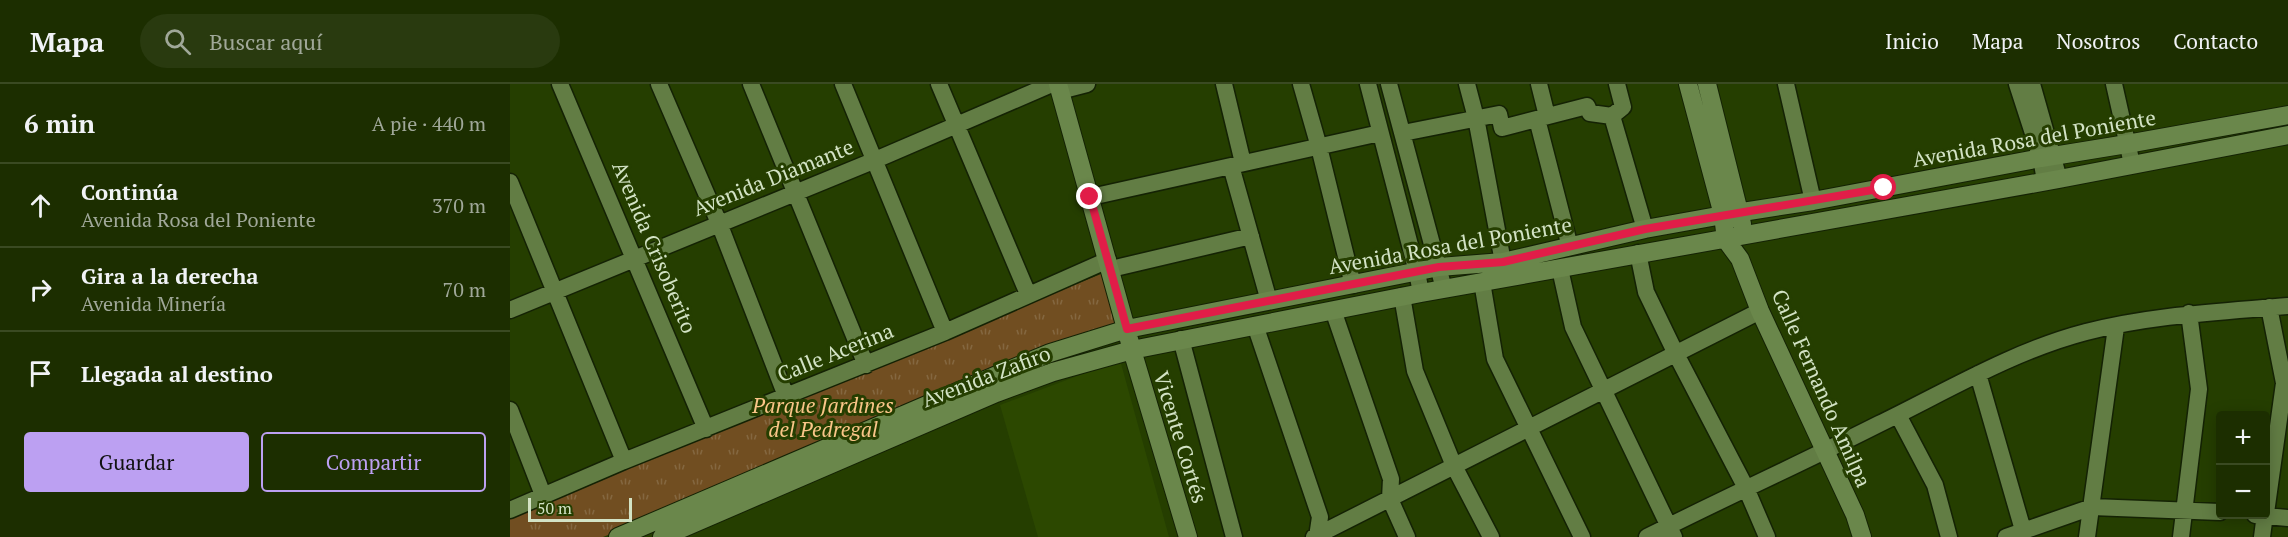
<!DOCTYPE html>
<html lang="es">
<head>
<meta charset="utf-8">
<style>
  :root { --surface:#1c2e00; --page:#293a0f; --text:#f1f3f6; --muted:#a0a899; --line:#3a4a22; --accent:#bca0f2 }
  body { margin:0; font-family:"PT Serif",serif; background:var(--page); color:var(--text) }
  .controls { position:absolute; right:18px; bottom:18px; display:grid; overflow:hidden; border-radius:6px; box-shadow:0 3px 15px #0003 }
  .controls button { width:54px; height:54px; display:grid; place-items:center; padding:0; border:0; border-bottom:2px solid var(--line); background:var(--surface); color:var(--text); font:30px sans-serif }
  .scale { position:absolute; left:18px; bottom:15px; width:104px; box-sizing:border-box; padding-left:6px; border:3px solid #d3e3c5; border-top:0; font-size:16px; line-height:21px; white-space:nowrap; color:#d3e3c5; -webkit-text-stroke:4px #253e00; paint-order:stroke }
  .stop { position:absolute; width:18px; height:18px; margin:-14px; border:4px solid #e11d48; border-radius:50%; background:#fff }
  .stop.end { background:#e11d48; border-color:#fff; box-shadow:0 2px 6px #0008 }
  .list { margin:0; padding:0; list-style:none }
  h2 { display:flex; justify-content:space-between; align-items:center; height:78px; margin:0; padding:0 24px; font-size:26px }
  h2 small { font-size:20px; font-weight:400; color:var(--muted) }
  .list li { display:grid; grid-template-columns:39px 1fr auto; gap:18px; align-items:center; box-sizing:border-box; height:84px; padding:0 24px; border-top:2px solid var(--line) }
  .list b { display:block; font-size:22px; white-space:nowrap }
  .list p { margin:0; font-size:20px; white-space:nowrap; color:var(--muted) }
  .list em { font-size:20px; font-style:normal; color:var(--muted) }
  .actions { display:flex; gap:12px; padding:18px 24px }
  .actions a { flex:1; padding:14px 0; border:2px solid var(--accent); border-radius:6px; text-align:center; font-size:21px; color:var(--accent) }
  .actions .main { background:var(--accent); color:#111 }
  .icon { flex:none; width:33px; height:33px; fill:none; stroke:currentColor; stroke-width:2; stroke-linecap:round; stroke-linejoin:round }
  .map { position:relative; flex:none; width:1778px; height:453px; overflow:hidden }
  header { display:flex; align-items:center; gap:36px; box-sizing:border-box; height:84px; padding:0 30px; background:var(--surface); border-bottom:2px solid var(--line) }
  header strong { font-size:28px }
  nav { display:flex; gap:33px; margin-inline-start:auto; font-size:21px }
  .search { width:420px; height:54px; background:var(--page); display:flex; align-items:center; gap:15px; box-sizing:border-box; padding:0 21px; border-radius:33px; color:var(--muted); font-size:22px }
  main { display:flex }
  aside { flex:1; background:var(--surface) }
  .map>svg:first-child { display:block }
</style>
</head>
<body>
<header>
<strong>Mapa</strong>
<div class="search"><svg class="icon" aria-label="search" viewBox="0 0 24 24"><circle cx="10" cy="10" r="6"/><path d="M15 15l6 6"/></svg>Buscar aquí</div>
<nav><a>Inicio</a><a>Mapa</a><a>Nosotros</a><a>Contacto</a></nav>
</header>
<main>
<aside>
<h2>6 min<small>A pie · 440 m</small></h2>
<ul class="list">
<li><svg class="icon" aria-label="ahead" viewBox="0 0 24 24"><path d="M12 20V5M6 11l6-6 6 6"/></svg><div><b>Continúa</b><p>Avenida Rosa del Poniente</p></div><em>370 m</em></li>
<li><svg class="icon" aria-label="right" viewBox="0 0 24 24"><path d="M7 20v-9h11M14 6l5 5-5 5"/></svg><div><b>Gira a la derecha</b><p>Avenida Minería</p></div><em>70 m</em></li>
<li><svg class="icon" aria-label="arrive" viewBox="0 0 24 24"><path d="M6 21V4h12l-3 4 3 4H6"/></svg><div><b>Llegada al destino</b></div></li>
</ul>
<div class="actions"><a class="main">Guardar</a><a>Compartir</a></div>
</aside>
<div class="map">
<svg width="1778" height="453" viewBox="0 0 1778 453">
  <defs>
    <pattern id="park-tufts" width="24" height="20" patternUnits="userSpaceOnUse" patternTransform="scale(1.5)"><rect width="24" height="20" fill="#714e21"/><path d="M3 7l-1-3M5 7V3M7 7l1-3M15 17l-1-3M17 17v-4M19 17l1-3" fill="none" stroke="#846740"/></pattern>
  </defs>
  <rect width="100%" height="100%" fill="#253e00"/>
  <path fill="#2c4800" d="M 610,276 L 659,453 L 528,453 L 490,321 Z"/>
  <path fill="url(#park-tufts)" d="M 591,190 L 612,240 L 93,453 L 0,453 L 0,432 Z"/>
  <g fill="none" stroke-linecap="round" stroke-linejoin="round">
    <defs>
      <path id="street" d="M 50,0 L 196,345
        M 149,0 L 209,139 L 276,312
        M 241,0 L 356,281
        M 333,0 L 435,248
        M 429,0 L 518,210
        M 714,0 L 733,79
        M 791,0 L 809,63 L 843,201
        M 858,0 L 907,188 L 911,209
        M 879,0 L 934,205
        M 957,0 L 966,34 L 993,178
        M 1029,0 L 1037,32
        M 1276,0 L 1303,117
        M 1507,0 L 1531,74 L 1535,97
        M 1522,0 L 1549,95
        M 1604,0 L 1622,80
        M 550,7 L 577,0
        M 1102,32 L 1135,145
        M 1102,32 L 1113,23 L 1107,0
        M 1027,35 L 1060,163
        M 893,49 L 989,30 L 992,44 L 1077,22 L 1080,29 L 1102,32
        M 721,82 L 759,217
        M 0,98 L 114,377
        M 581,113 L 870,49
        M 1128,169 L 1136,208 L 1166,270 L 1236,404 L 1257,453
        M 601,185 L 741,152
        M 1050,185 L 1063,243 L 1164,453
        M 972,198 L 985,275 L 1072,453
        M 892,212 L 905,287 L 944,382 L 981,453
        M 0,226 L 363,77 L 542,0
        M 823,226 L 881,395 L 880,415 L 897,453
        M 745,241 L 810,433 L 807,453
        M 671,255 L 724,453
        M 1468,290 L 1515,453
        M 0,326 L 33,411
        M 1388,331 L 1425,401 L 1439,453
        M 0,426 L 114,377 L 435,248 L 598,176
        M 1756,429 L 1774,299 L 1759,223
        M 1745,431 L 1778,434
        M 804,453 L 1250,227
        M 1137,453 C 1214,414 1292,379 1369,340 C 1437,307 1503,267 1576,248 C 1642,231 1710,228 1778,222
        M 1496,453 L 1582,423 L 1710,428
        M 1577,453 L 1606,243
        M 1671,453 L 1689,305 L 1679,229
        M 1752,453 L 1755,430"/>
      <path id="secondary" d="M 548,0 L 622,266 L 678,453
        M 1178,0 L 1213,131 L 1216,156 L 1230,175 L 1250,227 L 1345,431 L 1352,453
        M 1197,0 L 1232,140
        M 108,453 L 487,291 L 540,269 L 617,245 L 929,183 L 993,178 L 1135,145 L 1213,131 L 1303,117 L 1531,74 L 1617,60 L 1778,31
        M 152,453 L 486,309 L 543,288 L 622,266 L 911,209 L 1549,95 L 1778,51"/>
    </defs>
    <use href="#street" stroke="#142204" stroke-width="19"/>
    <use href="#secondary" stroke="#142204" stroke-width="20"/>
    <use href="#street" stroke="#627d44" stroke-width="16"/>
    <use href="#secondary" stroke="#6a874b" stroke-width="18"/>
  </g>
  <g fill="none" stroke-linecap="round" stroke-linejoin="round">
    <path stroke="#e11d48" stroke-width="8" d="M 580,113 L 617,245 L 929,183 L 993,178 L 1135,145 L 1374,104"/>
  </g>
  <g text-anchor="middle" dominant-baseline="central" stroke-width="6" stroke-linejoin="round" paint-order="stroke">
    <g font-size="21" fill="#d3e3c5" stroke="#253e00">
      <text transform="translate(1524 54) rotate(-10)">Avenida Rosa del Poniente</text>
      <text transform="translate(263 93) rotate(-22)">Avenida Diamante</text>
      <text transform="translate(940 161) rotate(-10)">Avenida Rosa del Poniente</text>
      <text transform="translate(145 163) rotate(67)">Avenida Crisoberito</text>
      <text transform="translate(325 268) rotate(-22)">Calle Acerina</text>
      <text transform="translate(476 292) rotate(-21)">Avenida Zafiro</text>
      <text transform="translate(1312 304) rotate(66)">Calle Fernando Amilpa</text>
      <text transform="translate(671 353) rotate(73)">Vicente Cortés</text>
    </g>
    <g font-size="21" font-style="italic" fill="#fac588" stroke="#253e00">
      <text x="313" y="321">Parque Jardines<tspan x="313" dy="24">del Pedregal</tspan></text>
    </g>
  </g>
</svg>
<div class="controls">
<button>+</button>
<button>−</button>
</div>
<div class="scale">50 m</div>
<div class="stop" style="left:1374px;top:104px"></div>
<div class="stop end" style="left:580px;top:113px"></div>
</div>
</main>
</body>
</html>
